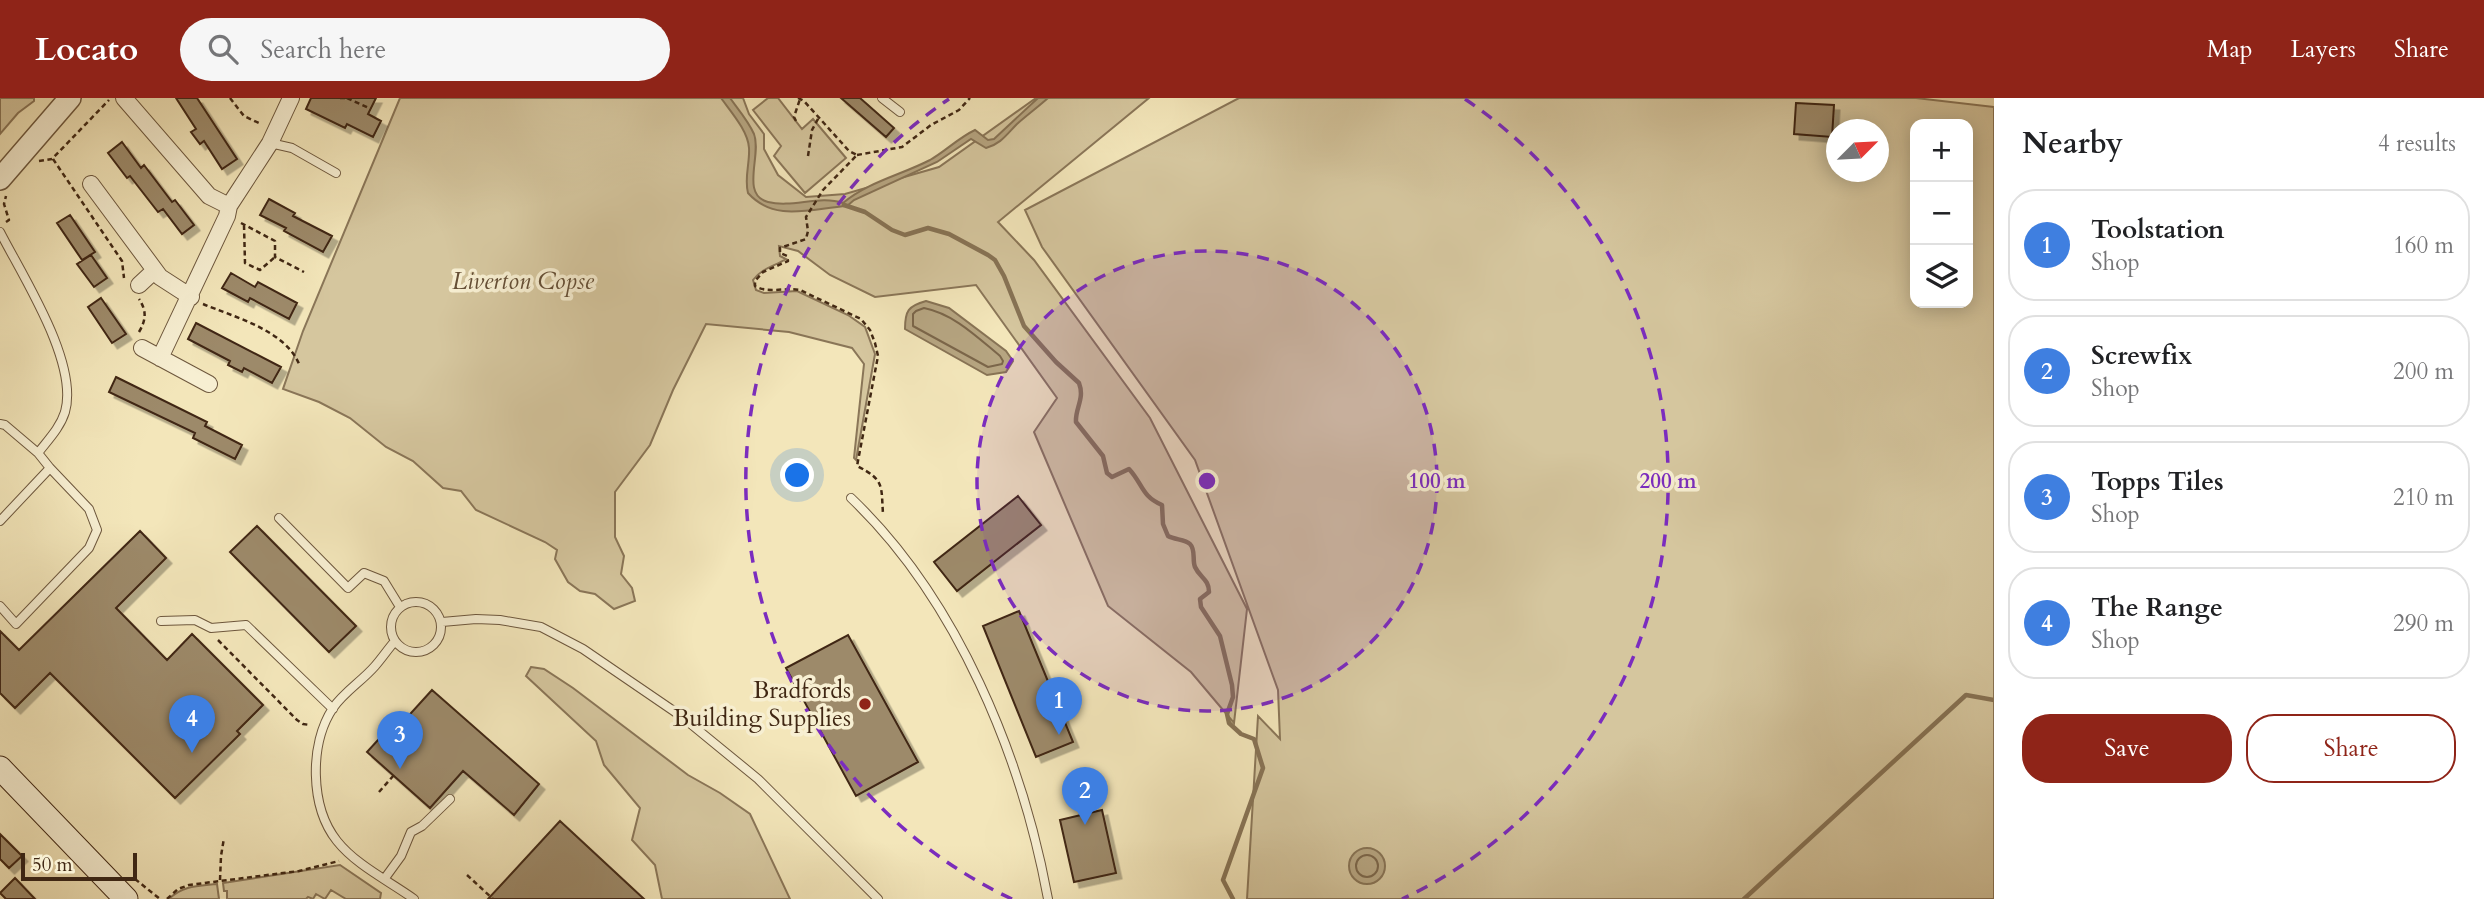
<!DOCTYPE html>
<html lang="en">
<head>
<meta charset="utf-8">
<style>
  :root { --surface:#fff; --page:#f6f6f6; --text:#202124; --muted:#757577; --line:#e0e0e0; --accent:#8f2418 }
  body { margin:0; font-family:Cardo,serif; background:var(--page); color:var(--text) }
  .controls { position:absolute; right:21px; top:21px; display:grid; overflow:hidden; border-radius:14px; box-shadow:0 4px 18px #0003 }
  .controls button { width:63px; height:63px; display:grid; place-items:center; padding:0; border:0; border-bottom:2px solid var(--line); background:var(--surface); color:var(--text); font:35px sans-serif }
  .compass { position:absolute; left:1826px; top:21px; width:63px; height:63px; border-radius:50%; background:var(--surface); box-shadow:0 4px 18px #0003; rotate:66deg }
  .scale { position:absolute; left:21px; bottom:18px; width:116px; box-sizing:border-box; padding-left:7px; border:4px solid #402713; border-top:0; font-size:19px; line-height:24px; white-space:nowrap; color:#402713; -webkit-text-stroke:5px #f7efd2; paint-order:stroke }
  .you { position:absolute; left:798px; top:378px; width:24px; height:24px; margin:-18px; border:5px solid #fff; border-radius:50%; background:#1a73e8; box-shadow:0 0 0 10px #1a73e833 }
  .badge { display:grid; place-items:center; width:46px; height:46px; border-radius:50%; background:var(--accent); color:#fff; font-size:23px; font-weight:700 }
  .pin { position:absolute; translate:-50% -58px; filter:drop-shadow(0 2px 4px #0008) }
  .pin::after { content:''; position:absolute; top:37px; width:24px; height:21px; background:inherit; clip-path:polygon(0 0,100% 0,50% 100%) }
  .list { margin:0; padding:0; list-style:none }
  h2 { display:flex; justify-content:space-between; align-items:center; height:91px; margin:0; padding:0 28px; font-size:30px }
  h2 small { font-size:23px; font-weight:400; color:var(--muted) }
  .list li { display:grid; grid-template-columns:46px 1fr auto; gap:21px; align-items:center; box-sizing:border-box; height:112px; margin:0 14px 14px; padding:0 14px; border:2px solid var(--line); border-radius:28px }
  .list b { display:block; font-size:26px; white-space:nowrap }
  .list p { margin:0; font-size:23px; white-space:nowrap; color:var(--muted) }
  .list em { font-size:23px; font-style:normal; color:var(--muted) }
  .actions { display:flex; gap:14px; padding:21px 28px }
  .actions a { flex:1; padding:16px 0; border:2px solid var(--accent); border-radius:28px; text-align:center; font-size:24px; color:var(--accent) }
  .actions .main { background:var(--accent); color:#fff }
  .icon { flex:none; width:38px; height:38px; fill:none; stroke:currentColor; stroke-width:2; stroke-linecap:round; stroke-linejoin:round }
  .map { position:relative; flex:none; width:1994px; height:801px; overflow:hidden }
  header { display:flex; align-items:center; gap:42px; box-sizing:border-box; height:98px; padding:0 35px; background:var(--accent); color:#fff }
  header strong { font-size:33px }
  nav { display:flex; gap:38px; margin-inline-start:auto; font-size:24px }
  .search { width:490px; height:63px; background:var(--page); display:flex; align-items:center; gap:18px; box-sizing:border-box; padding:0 24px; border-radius:38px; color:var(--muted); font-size:26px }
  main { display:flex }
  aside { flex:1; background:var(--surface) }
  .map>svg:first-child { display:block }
</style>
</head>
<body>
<header>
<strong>Locato</strong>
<div class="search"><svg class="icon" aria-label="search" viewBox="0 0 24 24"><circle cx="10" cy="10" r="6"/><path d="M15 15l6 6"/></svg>Search here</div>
<nav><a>Map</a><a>Layers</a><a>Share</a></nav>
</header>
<main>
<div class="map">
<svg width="1994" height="801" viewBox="0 0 1994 801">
  <defs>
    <filter id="shadow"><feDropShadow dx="5.5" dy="5.5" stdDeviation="0" flood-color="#0004"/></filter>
  </defs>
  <rect width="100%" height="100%" fill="#f3e6ba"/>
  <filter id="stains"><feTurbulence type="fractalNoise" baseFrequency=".00286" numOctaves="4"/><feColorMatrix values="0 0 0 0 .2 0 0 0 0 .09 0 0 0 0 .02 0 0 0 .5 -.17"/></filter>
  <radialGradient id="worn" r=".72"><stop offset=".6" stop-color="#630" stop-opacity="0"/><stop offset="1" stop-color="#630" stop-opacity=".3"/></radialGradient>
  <path fill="#d5c69e" stroke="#8a7658" stroke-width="2" fill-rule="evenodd" d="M 0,0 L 34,0 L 34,3 L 18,15 L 0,36 Z
    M 400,0 L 743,0 L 749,16 L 764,36 L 764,51 L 778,77 L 806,99 L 845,96 L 939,69 L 1036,0 L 1149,0 L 998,124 L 1034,162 L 1150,320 L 1247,511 L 1234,625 L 1191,574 L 1108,508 L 1034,334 L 1057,300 L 976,187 L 875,199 L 830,177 L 798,153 L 779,148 L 780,158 L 786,161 C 775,168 762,170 753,182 L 756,192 L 764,195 L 797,193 L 848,217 L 865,229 L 875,256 L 856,362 L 854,360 L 864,266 L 852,250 L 789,234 L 706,226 L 673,292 L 650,347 L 615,394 L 615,439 L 624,458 L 621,476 L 632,490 L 635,503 L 614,511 L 595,496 L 580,493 L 568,484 L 555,461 L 557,452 L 545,444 L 476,412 L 461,393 L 443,390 L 413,363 L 386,349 L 350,320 L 319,304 L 283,291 L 303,233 Z
    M 768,0 L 778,0 L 802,31 L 813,21 L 846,60 L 805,95 L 774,58 L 781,48 L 753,12 Z
    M 1239,0 L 1916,0 L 1994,9 L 1994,801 L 1247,801 L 1258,618 L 1280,641 L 1278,592 L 1195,362 L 1042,149 L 1025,112 ZM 1915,26 L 1968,26 L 1968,205 L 1915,205 ZM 1836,32 L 1878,32 L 1878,74 L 1836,74 Z
    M 531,569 L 544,571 L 573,590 L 688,677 L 720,695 L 750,716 L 790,801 L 662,801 L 655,767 L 632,742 L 640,710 L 604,667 L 596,643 L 526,578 Z
    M 340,767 L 381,795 L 380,801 L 346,801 L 331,792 L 325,801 L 316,796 L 313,801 L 308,799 L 306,801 L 227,801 L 227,793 L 224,793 L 223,785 Z
    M 217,786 L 219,801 L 169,801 C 183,787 199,788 217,786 Z"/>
  <path fill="#b6a581" stroke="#877355" stroke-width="2" d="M 721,0 L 730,0 C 738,11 749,24 754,36 C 762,57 740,97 768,104 C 793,110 819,97 843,105 C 868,84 901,77 930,62 C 946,53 958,40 975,32 L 988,42 L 994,41 L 1038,0 L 1048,0 C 1038,9 1027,17 1017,26 C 1007,36 1001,46 986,50 L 971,41 L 937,64 L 854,102 L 847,108 C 812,110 775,125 748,95 C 744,80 750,65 749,50 C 748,33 731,14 721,0 Z
    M 926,203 L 949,210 L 1006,253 L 1013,263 L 1006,274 L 987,277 L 905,231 C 905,213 908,208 926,203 Z
    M1349 768a18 18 0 1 1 36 0a18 18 0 1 1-36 0Z"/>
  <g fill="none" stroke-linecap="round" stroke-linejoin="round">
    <path stroke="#7b664a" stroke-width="2" d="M 924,210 C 954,216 977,239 1000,258 L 1003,263 L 1002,266 L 988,269 L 913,228 L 913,216 L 916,213 Z
      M1356 768a11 11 0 1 1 22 0a11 11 0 1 1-22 0Z"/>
    <path stroke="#877355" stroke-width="4.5" d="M 844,107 L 865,114 L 892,132 L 905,137 L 928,130 L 949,136 L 988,157 L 995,162 L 1004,178 L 1024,228 L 1056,264 L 1079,285 C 1085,301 1075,310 1076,324 L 1103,358 L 1107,375 L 1112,379 L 1129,371 C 1143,386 1141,398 1162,407 L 1163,426 L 1168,438 C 1175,442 1185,441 1190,446 C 1196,452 1192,462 1195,469 C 1200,480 1209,481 1209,494 L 1200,501 L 1201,509 L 1220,538 L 1232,587 L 1233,599 L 1227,616 L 1229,625 L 1241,636 L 1254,641 L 1263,670 L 1223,782 L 1233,801
      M 1744,801 L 1966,597 L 1994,602"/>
  </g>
  <path fill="#9d8a6a" stroke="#402713" stroke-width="2" filter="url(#shadow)" d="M 176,0 L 197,0 L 237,61 L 222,71 L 204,43 L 200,46 L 191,34 L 196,31 Z
    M 311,0 L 376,0 L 368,16 L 381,23 L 373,39 L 347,26 L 345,30 L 306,11 Z
    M 841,0 L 860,0 L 894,30 L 886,39 Z
    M 1796,5 L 1834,7 L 1832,39 L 1794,36 Z
    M 122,44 L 141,70 L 144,67 L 172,104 L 175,102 L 194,127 L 182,136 L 163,111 L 158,114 L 130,78 L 127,80 L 108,55 Z
    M 269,101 L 295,115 L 293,118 L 332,138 L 323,154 L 284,133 L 286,130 L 260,117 Z
    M 70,117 L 95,154 L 82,162 L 57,125 Z
    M 91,157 L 107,180 L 94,189 L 77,166 Z
    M 231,175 L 255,189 L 258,184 L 297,205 L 289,221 L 250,200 L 248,204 L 222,190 Z
    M 101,200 L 126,236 L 112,245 L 88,209 Z
    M 196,225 L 281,269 L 272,285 L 244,270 L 242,274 L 228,267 L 230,263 L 188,241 Z
    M 116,279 L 207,324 L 205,328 L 242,347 L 235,361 L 193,340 L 195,335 L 109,294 Z
    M 1018,398 L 1041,427 L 957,493 L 934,464 Z
    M 257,428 L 356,528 L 329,554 L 230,454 Z
    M 140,433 L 166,460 L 116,510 L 167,562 L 192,536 L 263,607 L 237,633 L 240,636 L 175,700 L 50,575 L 15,610 L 0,595 L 0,533 L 19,552 Z
    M 1019,513 L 1073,644 L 1036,659 L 983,528 Z
    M 848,537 L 918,664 L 856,698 L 786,570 Z
    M 432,592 L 539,686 L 514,717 L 463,673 L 430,710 L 367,654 L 388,631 L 393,635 Z
    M 1102,712 L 1116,775 L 1074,784 L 1060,722 Z
    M 560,723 L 644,801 L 488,801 Z
    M 0,736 L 22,758 L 9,770 L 0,761 Z
    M 15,780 L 35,801 L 6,801 L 0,795 Z"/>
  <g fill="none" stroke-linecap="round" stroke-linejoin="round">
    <defs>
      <path id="service" d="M 882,0 L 900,14
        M 270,45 L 292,50 L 336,75
        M 0,134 C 23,179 79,265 65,314 C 60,330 48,342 38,355
        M 0,326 L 5,327 L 38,355 L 50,370 L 89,411 L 97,432 L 89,450 L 16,526 L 0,508
        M 851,400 C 957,501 1022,659 1048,801
        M 279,420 L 348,490 L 364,475 L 384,483 L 400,509
        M 0,423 L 50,370
        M391 529a25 25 0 1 1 50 0a25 25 0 1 1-50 0Z
        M 161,523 L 195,522 L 211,530 L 246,527 L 333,611
        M 442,524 L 476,521 L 500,522 L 541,529 L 583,551 L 681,618 L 758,681 L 878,801
        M 395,543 C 388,551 382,560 375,568 C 362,583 344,594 333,610 C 309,646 310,709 337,743 C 356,767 389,783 414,801
        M 385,780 L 401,758 L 411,734 L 422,728 L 450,701"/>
      <path id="minor" d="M 124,0 L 209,98 L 229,108
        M 91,86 L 160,179 L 191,199
        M 139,187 L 154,173
        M 142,250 L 209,286
        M 160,260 L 227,118 L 229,108 L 270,45 L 291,0"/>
      <path id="tertiary" d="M 0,81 L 70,0"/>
      <path id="secondary" d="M 0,670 L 126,801"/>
    </defs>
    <use href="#service" stroke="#6d573d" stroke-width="10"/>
    <use href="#minor" stroke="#6d573d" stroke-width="18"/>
    <use href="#tertiary" stroke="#6d573d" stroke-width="24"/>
    <use href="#secondary" stroke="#402713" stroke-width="25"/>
    <path stroke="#402713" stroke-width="2.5" stroke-dasharray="5 3.5" stroke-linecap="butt" d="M 230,0 L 244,18 L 261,26
      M 340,0 L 345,0
      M 347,0 L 371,11
      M 798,0 L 804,3 L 849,53 L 857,57 L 823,92 L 806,119 L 808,133 L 806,141 L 780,150 L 780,155 L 787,158 L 788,163 L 763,174 L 755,183 L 755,188 C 768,196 785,189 800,192 L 861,221 L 870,232 L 875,245 L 878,258 L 857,368 C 885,382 881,388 883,416
      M 796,23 L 794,19 L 800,1
      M 857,57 L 902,49 L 931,27 L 959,12 L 970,0
      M 808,58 L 812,32 L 819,19
      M 53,61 L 122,163 L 124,180
      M 39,63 L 52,61 L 109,2
      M 6,124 L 9,122 L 4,106 L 6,98
      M 241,125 L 275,143 L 275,159 L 304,174
      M 244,127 L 245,165 L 260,172 L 275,159
      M 203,206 C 234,219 285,232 299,266
      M 139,234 C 146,222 147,213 139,201
      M 218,542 L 297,622 L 303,626 L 310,627
      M 379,694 L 394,677
      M 467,777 L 493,801
      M 135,781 L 160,801
      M 220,782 L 221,758 L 224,740
      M 167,801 L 178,791 L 189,787 L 299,773 L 339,763"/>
    <use href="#service" stroke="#f7efd2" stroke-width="8"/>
    <use href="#minor" stroke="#f7efd2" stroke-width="16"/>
    <use href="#tertiary" stroke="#f7efd2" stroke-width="21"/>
    <use href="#secondary" stroke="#f7efd2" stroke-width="23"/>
  </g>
  <circle cx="1207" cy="383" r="230" fill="#7b2cbf" fill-opacity=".12"/>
  <g fill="none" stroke="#7b2cbf" stroke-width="3.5" stroke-dasharray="12 9">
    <circle cx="1207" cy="383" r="230"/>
    <path d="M1012 801A461 461 0 0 1 949 1M1465 1A461 461 0 0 1 1402 801"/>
  </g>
  <circle fill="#8f2418" stroke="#f7efd2" stroke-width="2.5" cx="865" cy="606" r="7"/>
  <g text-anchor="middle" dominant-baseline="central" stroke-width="7" stroke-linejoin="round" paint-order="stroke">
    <g font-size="24" font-style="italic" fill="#654f36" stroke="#f7efd2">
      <text x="523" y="183">Liverton Copse</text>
    </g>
    <g font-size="24" fill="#402713" stroke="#f7efd2" text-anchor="end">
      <text x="851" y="592">Bradfords<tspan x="851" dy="28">Building Supplies</tspan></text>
    </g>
  </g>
  <circle cx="1207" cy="383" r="10" fill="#7b2cbf" stroke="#f7efd2" stroke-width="3.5"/>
  <g font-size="21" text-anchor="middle" font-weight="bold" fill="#7b2cbf" stroke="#f7efd2" stroke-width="7" stroke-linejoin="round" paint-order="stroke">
    <text x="1437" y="390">100 m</text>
    <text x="1668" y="390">200 m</text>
  </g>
  <rect width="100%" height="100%" filter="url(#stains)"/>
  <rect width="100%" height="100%" fill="url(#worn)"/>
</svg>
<div class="controls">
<button>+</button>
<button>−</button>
<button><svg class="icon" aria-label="layers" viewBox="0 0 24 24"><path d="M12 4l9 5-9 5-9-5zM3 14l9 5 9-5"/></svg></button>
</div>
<svg class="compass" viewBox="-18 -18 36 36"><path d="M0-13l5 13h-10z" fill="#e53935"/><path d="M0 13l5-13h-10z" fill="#757577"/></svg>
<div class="scale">50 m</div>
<div class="you"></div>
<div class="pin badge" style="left:1059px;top:637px;background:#3f7fe0">1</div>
<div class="pin badge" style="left:1085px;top:727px;background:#3f7fe0">2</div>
<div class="pin badge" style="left:400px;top:671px;background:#3f7fe0">3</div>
<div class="pin badge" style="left:192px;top:655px;background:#3f7fe0">4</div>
</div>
<aside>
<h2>Nearby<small>4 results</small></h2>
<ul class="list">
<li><span class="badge" style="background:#3f7fe0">1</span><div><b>Toolstation</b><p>Shop</p></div><em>160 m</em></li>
<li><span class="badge" style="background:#3f7fe0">2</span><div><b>Screwfix</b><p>Shop</p></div><em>200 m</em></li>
<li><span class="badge" style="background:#3f7fe0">3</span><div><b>Topps Tiles</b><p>Shop</p></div><em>210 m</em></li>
<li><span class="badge" style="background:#3f7fe0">4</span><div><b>The Range</b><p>Shop</p></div><em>290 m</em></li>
</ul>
<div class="actions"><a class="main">Save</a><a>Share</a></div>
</aside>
</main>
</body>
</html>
